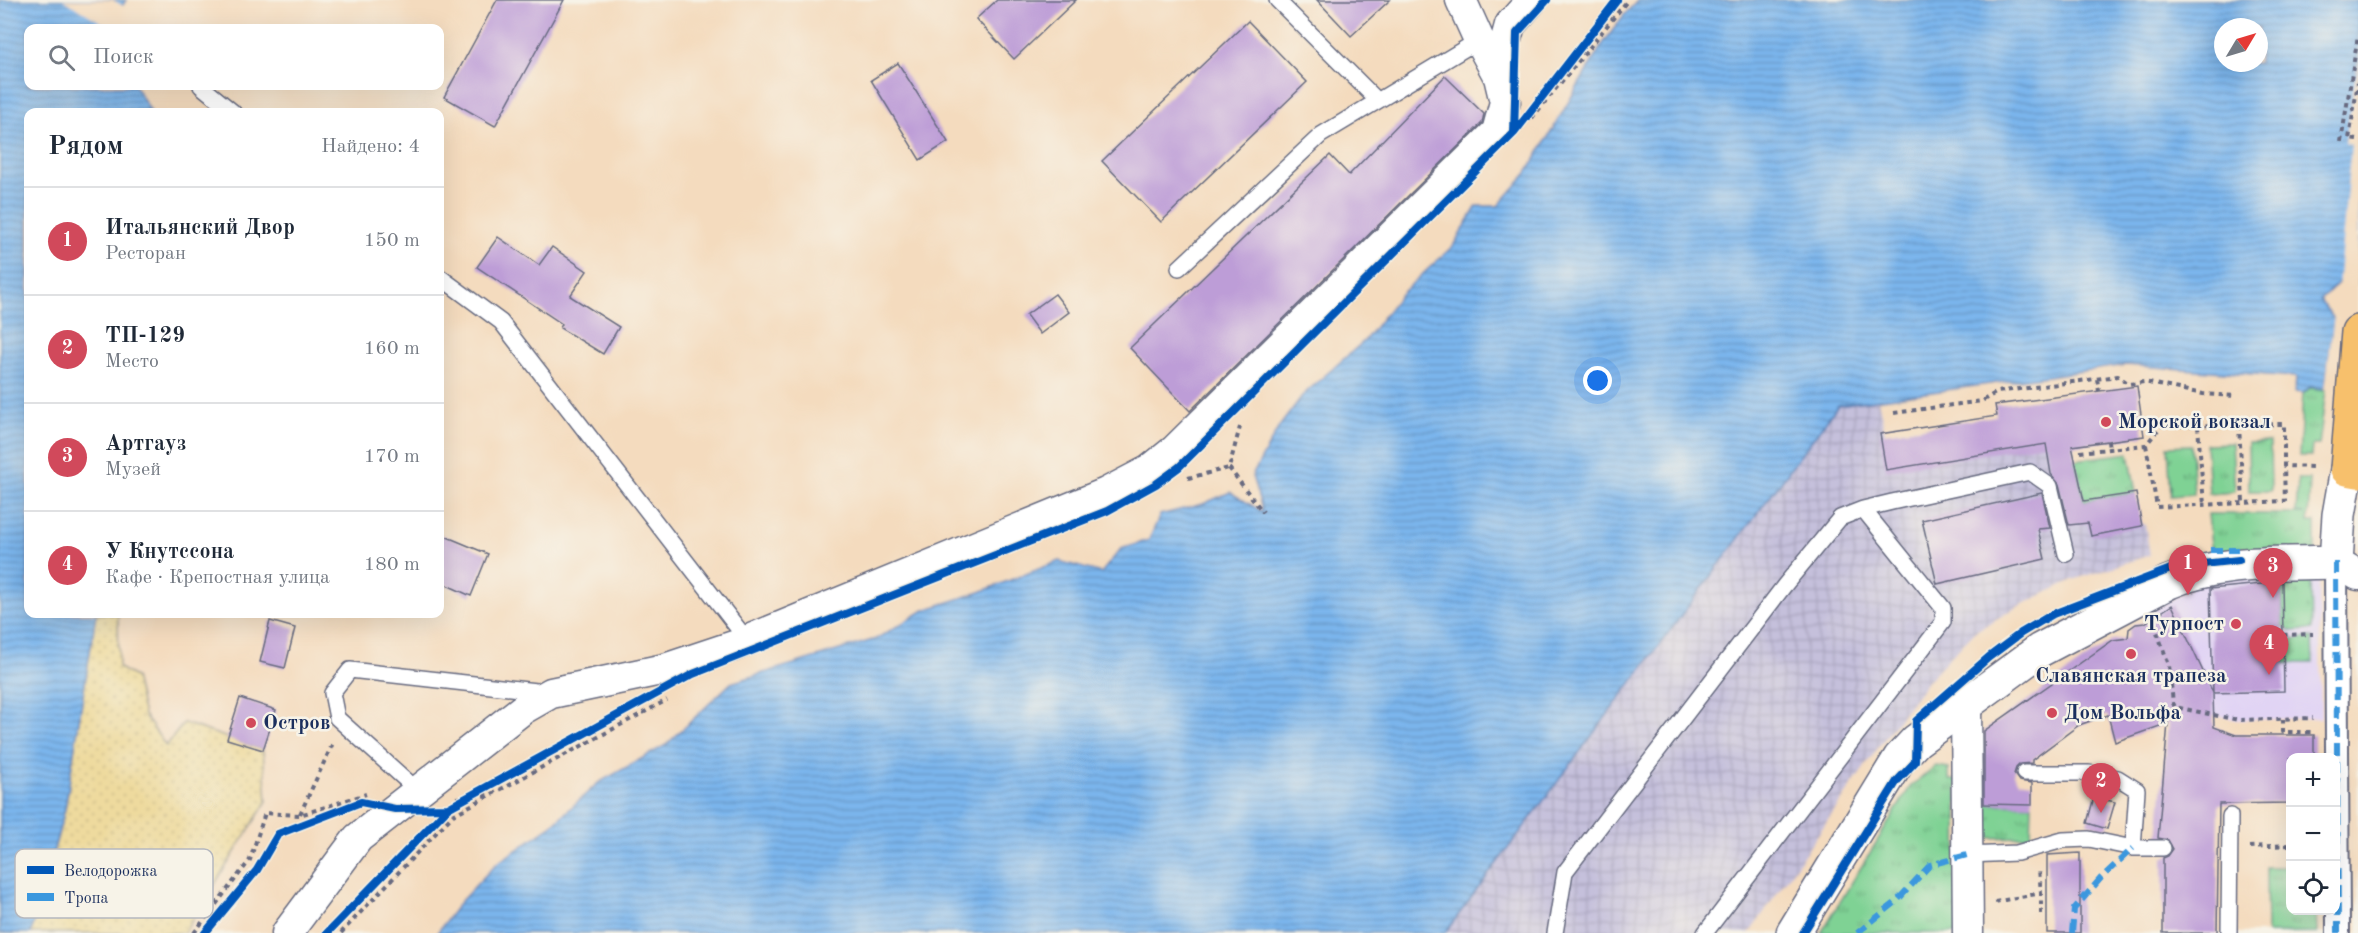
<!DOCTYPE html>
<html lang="ru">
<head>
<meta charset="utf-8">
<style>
  :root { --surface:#fff; --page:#f2f2f3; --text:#1f2937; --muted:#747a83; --line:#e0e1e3; --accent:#d1495b }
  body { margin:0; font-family:"Old Standard TT",serif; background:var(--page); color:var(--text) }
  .controls { position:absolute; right:18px; bottom:18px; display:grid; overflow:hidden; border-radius:12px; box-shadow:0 6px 24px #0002 }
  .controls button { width:54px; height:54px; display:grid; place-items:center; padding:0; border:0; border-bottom:2px solid var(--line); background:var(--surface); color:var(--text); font:30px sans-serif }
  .compass { position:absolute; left:2214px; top:18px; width:54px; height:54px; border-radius:50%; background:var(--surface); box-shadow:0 6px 24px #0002; rotate:52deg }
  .you { position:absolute; left:1598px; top:381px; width:21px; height:21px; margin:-15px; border:4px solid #fff; border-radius:50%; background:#1a73e8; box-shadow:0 0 0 9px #1a73e833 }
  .badge { display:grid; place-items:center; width:39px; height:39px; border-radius:50%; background:var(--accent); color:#fff; font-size:20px; font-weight:700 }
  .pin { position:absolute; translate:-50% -50px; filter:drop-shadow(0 2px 3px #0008) }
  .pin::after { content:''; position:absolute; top:32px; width:21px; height:18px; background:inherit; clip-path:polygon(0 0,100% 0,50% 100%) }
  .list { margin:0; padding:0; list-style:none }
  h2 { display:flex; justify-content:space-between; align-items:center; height:78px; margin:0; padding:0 24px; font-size:26px }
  h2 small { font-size:20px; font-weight:400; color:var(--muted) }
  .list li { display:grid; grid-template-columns:39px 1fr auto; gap:18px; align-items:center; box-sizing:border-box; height:108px; padding:0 24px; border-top:2px solid var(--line) }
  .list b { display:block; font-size:22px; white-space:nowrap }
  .list p { margin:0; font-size:20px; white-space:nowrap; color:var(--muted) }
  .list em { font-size:20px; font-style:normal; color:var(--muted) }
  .icon { flex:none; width:33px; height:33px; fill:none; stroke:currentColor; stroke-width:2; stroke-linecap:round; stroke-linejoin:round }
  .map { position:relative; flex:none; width:2358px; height:933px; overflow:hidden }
  .search { position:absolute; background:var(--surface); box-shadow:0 6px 24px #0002; left:24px; top:24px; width:420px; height:66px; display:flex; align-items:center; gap:15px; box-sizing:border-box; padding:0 21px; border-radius:12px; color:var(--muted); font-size:22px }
  .panel { position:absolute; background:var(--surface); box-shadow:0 6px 24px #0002; left:24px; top:108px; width:420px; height:510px; border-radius:12px }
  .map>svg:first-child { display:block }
</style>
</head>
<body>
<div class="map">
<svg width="2358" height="933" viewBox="0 0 2358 933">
  <defs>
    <pattern id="industrial-grid" width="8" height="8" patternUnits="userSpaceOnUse" patternTransform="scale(1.5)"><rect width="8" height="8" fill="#c5c0db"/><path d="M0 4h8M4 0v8" fill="none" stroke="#a9a5be"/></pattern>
    <pattern id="grass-tufts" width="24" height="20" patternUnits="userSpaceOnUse" patternTransform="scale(1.5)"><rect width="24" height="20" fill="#7fd294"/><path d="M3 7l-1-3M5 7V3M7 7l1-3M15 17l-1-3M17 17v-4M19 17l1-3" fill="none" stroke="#67ab7c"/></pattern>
    <pattern id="sand-dots" width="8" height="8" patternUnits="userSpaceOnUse" patternTransform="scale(1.5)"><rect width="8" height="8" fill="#eeda9e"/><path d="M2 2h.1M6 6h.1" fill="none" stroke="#ccbb8a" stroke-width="1.8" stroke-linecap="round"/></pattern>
    <pattern id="water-rules" width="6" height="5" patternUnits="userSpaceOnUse" patternTransform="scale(1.5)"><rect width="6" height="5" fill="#7cb6ed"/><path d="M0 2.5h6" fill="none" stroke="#6594c3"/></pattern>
  </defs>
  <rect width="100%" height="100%" fill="#f7f3e8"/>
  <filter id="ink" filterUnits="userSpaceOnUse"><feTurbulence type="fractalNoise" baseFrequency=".0167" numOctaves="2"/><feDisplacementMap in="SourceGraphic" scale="12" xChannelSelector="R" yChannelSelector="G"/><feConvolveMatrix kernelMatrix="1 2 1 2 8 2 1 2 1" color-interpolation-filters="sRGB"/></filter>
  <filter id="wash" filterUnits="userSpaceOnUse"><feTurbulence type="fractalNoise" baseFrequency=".008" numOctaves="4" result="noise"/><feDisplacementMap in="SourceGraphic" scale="24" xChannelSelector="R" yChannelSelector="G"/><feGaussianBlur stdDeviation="1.35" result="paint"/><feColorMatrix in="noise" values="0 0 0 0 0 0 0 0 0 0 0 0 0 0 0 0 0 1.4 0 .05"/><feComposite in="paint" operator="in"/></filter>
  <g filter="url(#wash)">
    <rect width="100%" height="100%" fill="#f4dbbe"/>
    <path fill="#e1d4f4" d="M 2319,572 L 2321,718 L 2238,720 L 2175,707 L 2154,624 L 2147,614 L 2211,575 Z"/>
    <path fill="url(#industrial-grid)" d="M 2066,396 L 2075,460 L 2136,493 L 2142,524 L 2145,524 L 2150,555 L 2073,580 L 2017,607 L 1974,632 L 1929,679 L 1894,725 L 1751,931 L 1748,933 L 1445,933 L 1838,405 L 1878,399 L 1885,433 L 1996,416 L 1995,405 Z"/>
    <path fill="url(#grass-tufts)" stroke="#4d8079" stroke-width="1.5" d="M 2310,388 L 2326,390 L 2319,445 L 2312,445 L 2311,456 L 2299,456 L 2303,394 Z
      M 2270,442 L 2271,491 L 2249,491 L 2248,443 Z
      M 2232,443 L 2235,492 L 2209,494 L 2206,444 Z
      M 2191,445 L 2194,494 L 2171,496 L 2168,446 Z
      M 2129,453 L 2136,493 L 2084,501 L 2075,460 Z
      M 2298,479 L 2310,479 L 2308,522 L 2315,522 L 2315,553 L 2218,555 L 2211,545 L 2208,514 L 2305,514 L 2296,513 Z
      M 2282,578 L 2311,578 L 2312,630 L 2290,631 L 2283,626 Z
      M 2312,638 L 2313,663 L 2284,663 L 2283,644 L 2290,639 Z
      M 1936,766 L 1949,768 L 1949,780 L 1957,780 L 1958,933 L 1821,933 L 1910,787 Z
      M 1984,804 L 2032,805 L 2031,837 L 1983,838 Z
      M 2266,867 L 2290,867 L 2290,910 L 2316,911 L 2317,933 L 2267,933 Z"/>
    <path fill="url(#sand-dots)" stroke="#84847e" stroke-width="1.5" d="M 96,614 L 118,614 L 119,668 L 135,677 L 144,715 L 166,746 L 184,723 L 263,750 L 267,801 L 184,933 L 31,933 L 65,809 Z"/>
    <path fill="url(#water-rules)" stroke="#4c72a6" stroke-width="1.5" fill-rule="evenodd" d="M 0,0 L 126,0 L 109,28 L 28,28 L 28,86 L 135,86 L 151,112 L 28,112 L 28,614 L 96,614 L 65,809 L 31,933 L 0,933 Z
      M 1638,0 L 2358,0 L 2358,285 L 2338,283 L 2320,300 L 2334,319 L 2325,389 L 2310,387 L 2303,393 L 2295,392 L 2296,377 L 2126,365 L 1838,405 L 1445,933 L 437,933 L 460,902 L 496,864 L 551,826 L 598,783 L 666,745 L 731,683 L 876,639 L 924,610 L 980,592 L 1059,561 L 1101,573 L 1121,549 L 1149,540 L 1160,515 L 1203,504 L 1230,492 L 1263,512 L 1252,476 L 1279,427 L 1302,396 L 1365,340 L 1400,295 L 1453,246 L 1477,206 L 1498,206 L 1527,173 L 1602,45 L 1624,15 ZM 2223,27 L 2259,27 L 2259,63 L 2223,63 Z"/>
    <path fill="#f4dbbe" d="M 63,0 L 113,0 L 125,7 L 111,28 Z
      M 2358,61 L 2358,288 L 2338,288 L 2351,145 L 2345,143 Z
      M 2334,315 L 2358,319 L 2358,371 L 2331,368 L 2327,389 L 2325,389 Z"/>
    <g id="blocks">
      <path fill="#bd9dd7" d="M 497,0 L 564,0 L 495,126 L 444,97 Z
        M 997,0 L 1076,0 L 1014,59 L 976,19 Z
        M 1317,0 L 1390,0 L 1351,36 Z
        M 1248,21 L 1307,82 L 1161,222 L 1102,161 Z
        M 898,63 L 948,142 L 920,160 L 871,80 Z
        M 1445,76 L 1484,114 L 1482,123 L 1190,411 L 1130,348 L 1330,155 L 1349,175 Z
        M 498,237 L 539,265 L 552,247 L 587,271 L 570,296 L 619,327 L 603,354 L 560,328 L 562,324 L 477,267 Z
        M 1055,294 L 1069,312 L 1040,334 L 1026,315 Z
        M 2137,386 L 2144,436 L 2072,446 L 2084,501 L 2136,493 L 2142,526 L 2091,536 L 2088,523 L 2069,525 L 2059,484 L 2051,474 L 2046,444 L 1886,470 L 1880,434 L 1997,416 L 1995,405 Z
        M 2042,493 L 2050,528 L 2038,529 L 2045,559 L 1937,584 L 1922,520 Z
        M 440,534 L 488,554 L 471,596 L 440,582 Z
        M 2282,582 L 2284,691 L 2213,693 L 2210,589 Z
        M 2172,605 L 2213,693 L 2214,727 L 2236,735 L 2314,735 L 2314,758 L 2290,758 L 2290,803 L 2219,804 L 2217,933 L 2163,933 L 2163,858 L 2168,856 L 2173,849 L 2168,840 L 2158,838 L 2168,723 L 2115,742 L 2108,715 L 2079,725 L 2032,760 L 2032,763 L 2020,764 L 2016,768 L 2014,774 L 2019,781 L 2032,783 L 2032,805 L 1984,804 L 1984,731 L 2113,640 L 2128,638 L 2129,629 L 2136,624 L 2145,623 Z
        M 270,621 L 295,628 L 285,668 L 260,662 Z
        M 240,698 L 276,710 L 263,750 L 227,739 Z
        M 2094,797 L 2115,802 L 2107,829 L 2087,823 Z
        M 2080,853 L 2080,933 L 2047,933 L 2047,855 Z"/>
    </g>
  </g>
  <g filter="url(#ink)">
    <use href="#blocks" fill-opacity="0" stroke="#676b80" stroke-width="1.5"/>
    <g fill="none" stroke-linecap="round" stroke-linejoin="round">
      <defs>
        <path id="service" d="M 1277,0 L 1377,100
          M 201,86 L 233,112
          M 1179,268 L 1321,135 L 1479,40
          M 440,277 L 501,322 L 747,640
          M 2024,773 L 2089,773 L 2118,778 L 2137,790 L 2133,848
          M 417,790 L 337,718 L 332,693 L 350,670 L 545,692
          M 1967,855 L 2017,853 L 2063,840 L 2089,839 L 2133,848 L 2163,848
          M 1555,933 L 1565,872 L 1784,586 L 1840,518 L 1863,509 L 1892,502 L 2030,472 L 2050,486 L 2066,554
          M 1705,933 L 1943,622 L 1943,608 L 1863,509
          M 2229,933 L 2230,816"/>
        <path id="pedestrian" d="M 2336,562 L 2338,933"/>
        <path id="minor" d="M 1461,0 L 1479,40 L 1499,77
          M 2336,562 L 2358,575
          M 1966,704 L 1968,933
          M 287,933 L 358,838 L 523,709 L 551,693 L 665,669 L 734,646 L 1106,493 L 1150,470 L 1175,450 L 1497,132 L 1505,102 L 1499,77 L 1504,47 L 1510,25 L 1532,0"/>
        <path id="tertiary" d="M 1793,933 L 1900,758 L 1916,741 L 2040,650 L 2169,582 C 2221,560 2280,564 2336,562 L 2339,515 L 2347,469"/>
        <path id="primary" d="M 2358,332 L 2347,469 L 2358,471"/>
      </defs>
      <use href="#service" stroke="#676b80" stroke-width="18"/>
      <use href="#pedestrian" stroke="#676b80" stroke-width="26"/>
      <use href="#minor" stroke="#676b80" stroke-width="33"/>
      <use href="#tertiary" stroke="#676b80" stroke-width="36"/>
      <use href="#primary" stroke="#676b80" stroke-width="36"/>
      <path stroke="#676b80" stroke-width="4" stroke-dasharray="4.5 4.5" stroke-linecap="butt" d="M 1532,118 L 1628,0
        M 2357,140 L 2349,139 L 2358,82
        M 2341,142 L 2358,36
        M 2097,379 L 2099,391
        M 1894,413 L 1982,401 L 1997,392 L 2118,376 L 2129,384 L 2144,382 L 2203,394 L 2235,396
        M 2239,425 L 2243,502
        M 2198,426 L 2204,505
        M 2108,441 L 2109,449
        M 2146,445 L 2157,507 L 2285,501 L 2284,466
        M 2080,452 L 2146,445 L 2161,426 L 2284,424 L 2284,466 L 2315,467
        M 1229,468 L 1263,512
        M 1188,478 L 1229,468 L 1240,427
        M 2154,624 L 2169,665 L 2173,703 L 2175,707 L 2238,720 L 2313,718
        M 2283,635 L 2313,634
        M 2283,719 L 2283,732 L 2314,732
        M 456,798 L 488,795
        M 300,814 L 333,743
        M 2249,847 L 2290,845
        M 1995,902 L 2041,893 L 2039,869
        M 2041,914 L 2041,893
        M 194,933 L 250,860 L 265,813 L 300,815 L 366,794
        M 341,933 L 453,815 L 667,700"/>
      <use href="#service" stroke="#fff" stroke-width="15"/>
      <use href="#pedestrian" stroke="#fff" stroke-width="22"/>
      <use href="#minor" stroke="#fff" stroke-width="30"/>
      <use href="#tertiary" stroke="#fff" stroke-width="33"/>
      <use href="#primary" stroke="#f7c06c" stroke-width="33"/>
      <path stroke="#3a97de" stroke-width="6" stroke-dasharray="12 6" stroke-linecap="butt" d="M 2210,550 L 2238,550
        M 2336,562 L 2338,933
        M 1857,933 L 1895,903 L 1930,865 L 1967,855
        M 2072,933 L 2074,909 L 2101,878 L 2133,848"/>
      <defs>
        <path id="cycleway" d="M 1514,133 L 1617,0
          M 205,933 L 257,870 L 278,834 L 361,802 L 395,809 L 448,808
          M 327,933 L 448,808 L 693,674 L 1107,511 L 1156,484 L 1179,467 L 1514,133 L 1517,33 L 1547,0
          M 1803,933 L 1897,781 L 1915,762 L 1916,721 L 1989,657 L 2021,633 L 2053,614 L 2176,567 L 2239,560"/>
      </defs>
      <use href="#cycleway" stroke="#f7f3e8" stroke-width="11"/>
      <use href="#cycleway" stroke="#0057b8" stroke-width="8"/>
    </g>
  </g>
  <g fill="#d1495b" stroke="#f7f3e8" stroke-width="2">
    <circle cx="2106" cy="422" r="6"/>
    <circle cx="2236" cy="624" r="6"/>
    <circle cx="2131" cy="654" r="6"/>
    <circle cx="2052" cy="713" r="6"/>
    <circle cx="251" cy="723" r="6"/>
  </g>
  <g text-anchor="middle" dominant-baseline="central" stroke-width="5" stroke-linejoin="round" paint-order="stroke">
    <g font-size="21" font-weight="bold" fill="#1b2f5e" stroke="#f7f3e8" text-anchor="start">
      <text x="2118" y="422">Морской вокзал</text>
      <text x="2224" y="624" text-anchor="end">Турпост</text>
      <text x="2131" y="676" text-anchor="middle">Славянская трапеза</text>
      <text x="2064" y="713">Дом Вольфа</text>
      <text x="263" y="723">Остров</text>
    </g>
  </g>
  <rect x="15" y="849" width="198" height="69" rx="9" fill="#f7f3e8" stroke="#b5b8bf" stroke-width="1.5"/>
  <rect x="27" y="866" width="27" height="8" fill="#0057b8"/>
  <rect x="27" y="893" width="27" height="8" fill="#3a97de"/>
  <g font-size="16" fill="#1b2f5e">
    <text x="64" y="876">Велодорожка</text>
    <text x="64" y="903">Тропа</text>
  </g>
</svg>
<div class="controls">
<button>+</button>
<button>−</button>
<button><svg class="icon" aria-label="locate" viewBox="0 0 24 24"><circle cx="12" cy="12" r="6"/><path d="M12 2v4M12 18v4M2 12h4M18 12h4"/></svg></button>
</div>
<svg class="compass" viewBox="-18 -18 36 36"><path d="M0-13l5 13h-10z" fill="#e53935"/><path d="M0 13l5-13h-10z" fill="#747a83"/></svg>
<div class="you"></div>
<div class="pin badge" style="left:2188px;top:595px">1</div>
<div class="pin badge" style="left:2101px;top:813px">2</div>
<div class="pin badge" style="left:2273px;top:598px">3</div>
<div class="pin badge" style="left:2269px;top:675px">4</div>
<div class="search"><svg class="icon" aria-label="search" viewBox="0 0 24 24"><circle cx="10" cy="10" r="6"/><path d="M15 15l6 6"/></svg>Поиск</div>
<section class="panel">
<h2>Рядом<small>Найдено: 4</small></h2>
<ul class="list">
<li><span class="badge">1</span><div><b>Итальянский Двор</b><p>Ресторан</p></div><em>150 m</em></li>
<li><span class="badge">2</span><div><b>ТП-129</b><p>Место</p></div><em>160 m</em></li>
<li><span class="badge">3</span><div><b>Артгауз</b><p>Музей</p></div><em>170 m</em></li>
<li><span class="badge">4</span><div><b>У Кнутссона</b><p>Кафе · Крепостная улица</p></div><em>180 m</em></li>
</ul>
</section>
</div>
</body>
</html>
